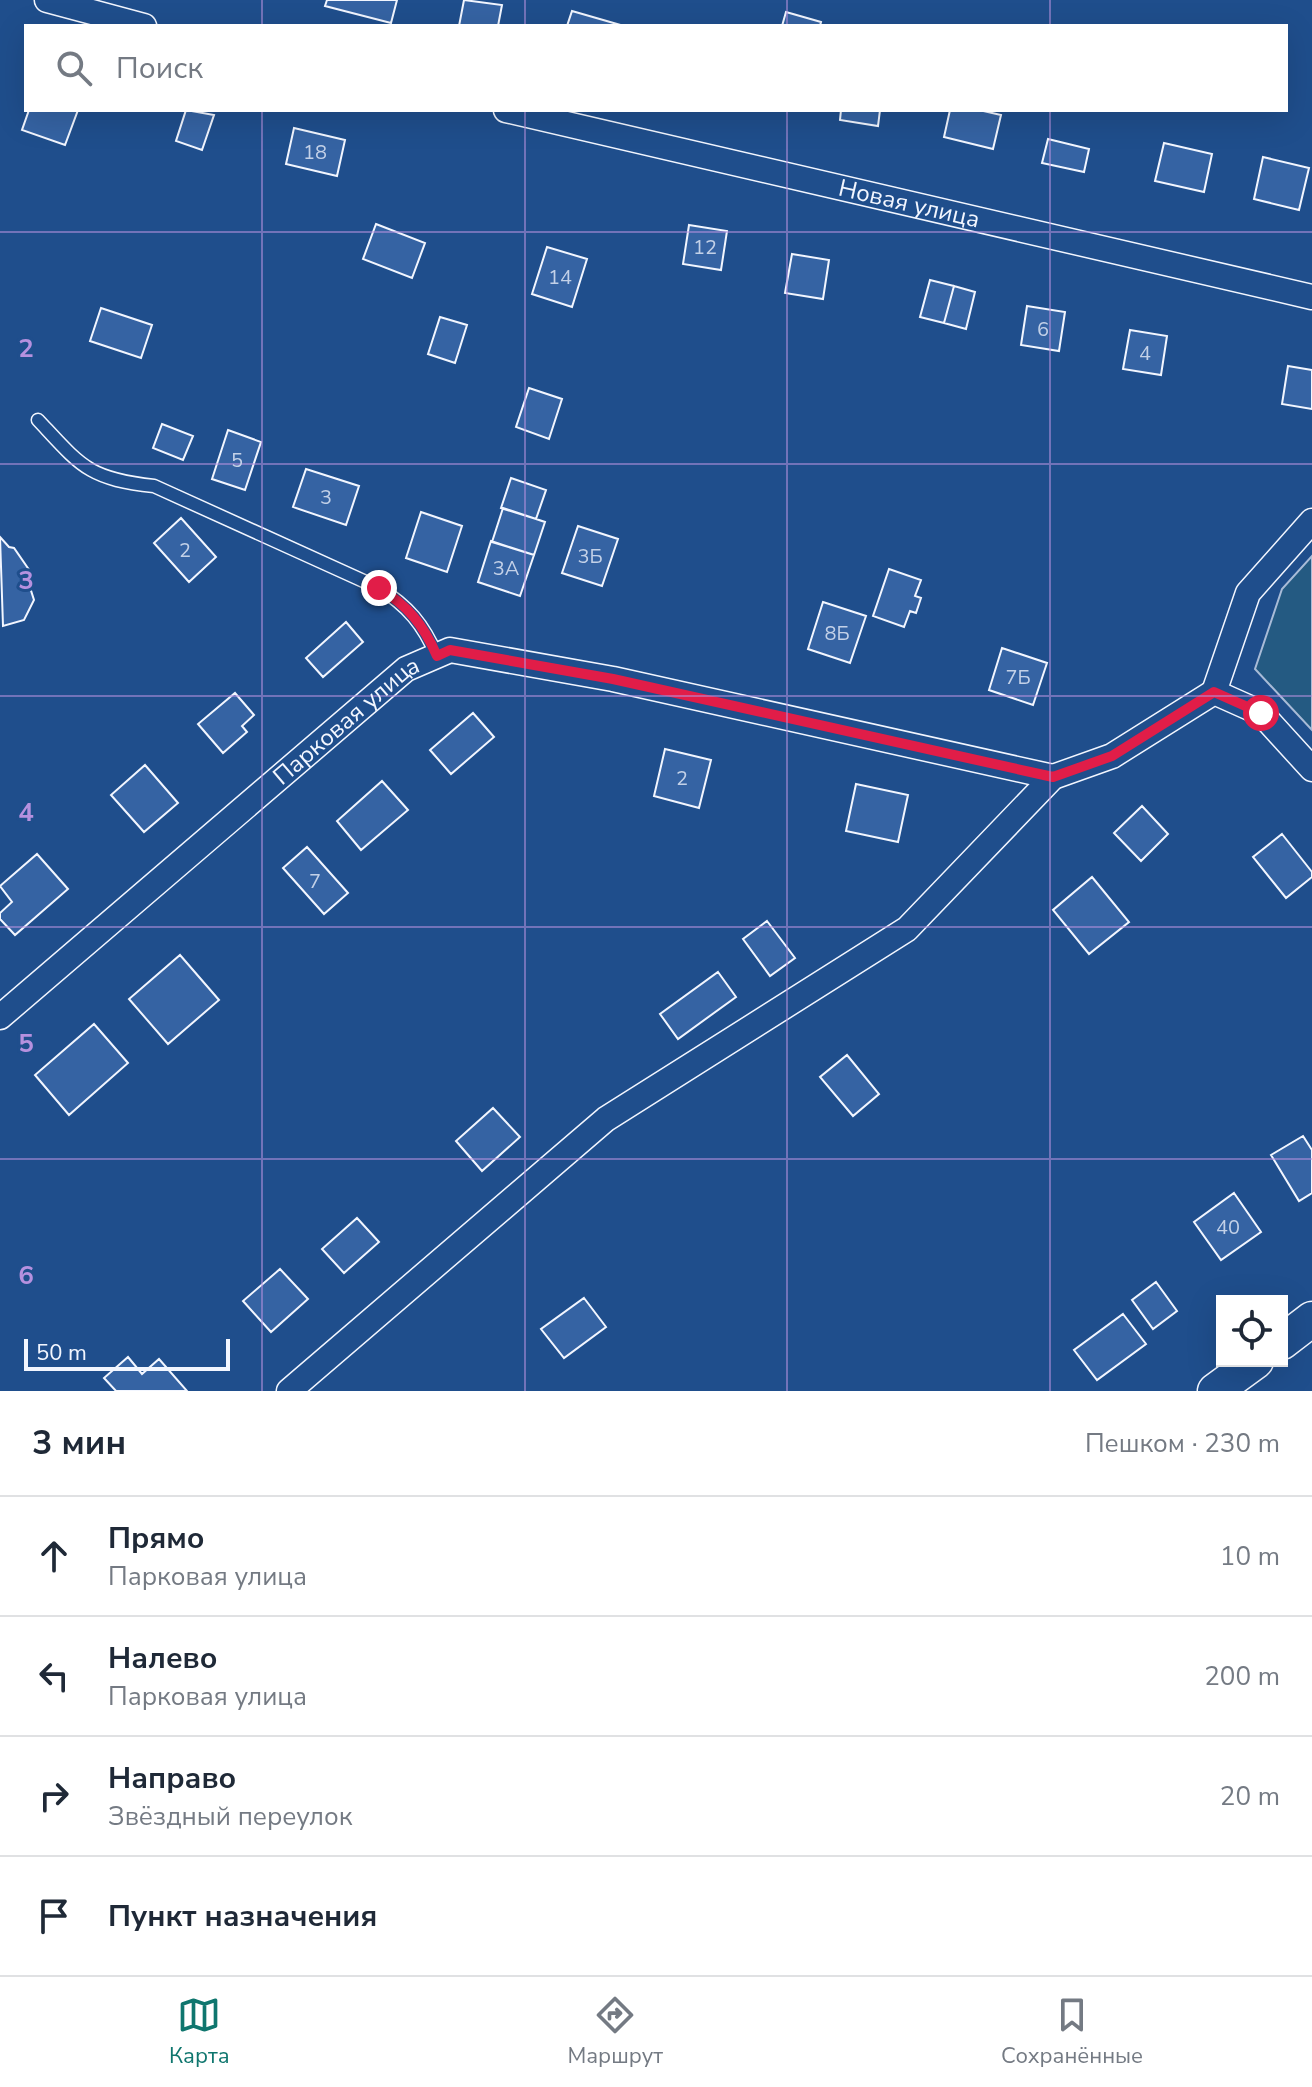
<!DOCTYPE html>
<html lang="ru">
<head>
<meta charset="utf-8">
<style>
  :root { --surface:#fff; --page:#f6f6f7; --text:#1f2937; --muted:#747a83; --line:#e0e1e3; --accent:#0f766e }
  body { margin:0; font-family:"Nunito Sans",sans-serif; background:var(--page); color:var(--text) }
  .controls { position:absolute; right:24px; bottom:24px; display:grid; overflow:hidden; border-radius:0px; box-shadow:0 8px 32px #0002 }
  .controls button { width:72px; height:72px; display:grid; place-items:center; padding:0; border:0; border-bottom:2px solid var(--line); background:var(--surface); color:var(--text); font:40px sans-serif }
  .scale { position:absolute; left:24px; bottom:20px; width:206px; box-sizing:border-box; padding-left:8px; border:4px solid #f2f6ff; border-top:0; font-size:22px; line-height:28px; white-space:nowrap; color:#f2f6ff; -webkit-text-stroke:6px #1f4e8c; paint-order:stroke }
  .stop { position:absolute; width:24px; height:24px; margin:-18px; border:6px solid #e11d48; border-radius:50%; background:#fff }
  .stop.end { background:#e11d48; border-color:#fff; box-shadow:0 2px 8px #0008 }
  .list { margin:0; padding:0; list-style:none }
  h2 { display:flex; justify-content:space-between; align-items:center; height:104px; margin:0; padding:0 32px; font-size:34px }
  h2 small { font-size:26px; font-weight:400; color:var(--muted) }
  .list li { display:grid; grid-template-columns:52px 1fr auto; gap:24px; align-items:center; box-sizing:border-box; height:120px; padding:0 32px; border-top:2px solid var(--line) }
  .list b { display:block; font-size:30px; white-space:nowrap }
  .list p { margin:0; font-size:26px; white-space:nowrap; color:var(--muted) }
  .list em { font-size:26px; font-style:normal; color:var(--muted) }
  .icon { flex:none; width:44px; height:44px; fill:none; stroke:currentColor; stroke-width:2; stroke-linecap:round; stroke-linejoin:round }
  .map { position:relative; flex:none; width:1312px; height:1391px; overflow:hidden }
  .search { position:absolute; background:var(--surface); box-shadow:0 8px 32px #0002; left:24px; right:24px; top:24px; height:88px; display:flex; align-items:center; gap:20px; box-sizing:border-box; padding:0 28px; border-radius:0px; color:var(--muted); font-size:30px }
  .sheet { height:584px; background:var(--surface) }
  nav { display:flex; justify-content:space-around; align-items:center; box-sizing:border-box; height:112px; border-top:2px solid var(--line); background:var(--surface); font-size:22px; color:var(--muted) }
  nav a { display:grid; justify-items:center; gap:4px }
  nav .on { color:var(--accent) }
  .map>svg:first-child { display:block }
</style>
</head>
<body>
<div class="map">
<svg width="1312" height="1391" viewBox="0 0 1312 1391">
  <rect width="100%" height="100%" fill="#1f4e8c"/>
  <path fill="#245a82" stroke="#a8bbd7" stroke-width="2" d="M 1312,556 L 1312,730 L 1255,669 L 1282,589 Z"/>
  <path fill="#3563a3" stroke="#f2f6ff" stroke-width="2" d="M 327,0 L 397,0 L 391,23 L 325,6 Z
    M 464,0 L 502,5 L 498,26 L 459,26 Z
    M 572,11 L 624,26 L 567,26 Z
    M 786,12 L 821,22 L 820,26 L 782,26 Z
    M 29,110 L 78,110 L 65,145 L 22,130 Z
    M 186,110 L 214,115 L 202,150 L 176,141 Z
    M 841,110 L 880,110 L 878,126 L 840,120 Z
    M 950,110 L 979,110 L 1001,115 L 993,149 L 944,137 Z
    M 294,128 L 345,140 L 337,176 L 286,164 Z
    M 1048,139 L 1089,149 L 1084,172 L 1042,163 Z
    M 1164,143 L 1212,154 L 1204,192 L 1155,181 Z
    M 1263,157 L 1309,168 L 1299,210 L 1254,199 Z
    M 376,224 L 425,243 L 412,278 L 363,259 Z
    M 689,225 L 727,231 L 721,270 L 683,264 Z
    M 547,247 L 587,259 L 572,307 L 532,294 Z
    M 792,254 L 829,260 L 823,299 L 785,293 Z
    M 930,280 L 954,286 L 944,323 L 920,317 Z
    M 954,286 L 975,292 L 966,329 L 944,323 Z
    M 1027,306 L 1065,312 L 1059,351 L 1021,345 Z
    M 101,308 L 152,325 L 141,358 L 90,341 Z
    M 440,317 L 467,325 L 455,363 L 428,354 Z
    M 1130,330 L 1167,336 L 1161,375 L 1123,369 Z
    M 1288,366 L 1312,370 L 1312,409 L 1282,404 Z
    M 529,388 L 562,399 L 549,439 L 516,427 Z
    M 162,424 L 193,436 L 183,460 L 153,448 Z
    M 228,430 L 261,442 L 245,490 L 212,479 Z
    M 306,469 L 359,486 L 346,525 L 293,507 Z
    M 511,478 L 546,490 L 536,519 L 501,508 Z
    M 503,508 L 545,522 L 534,555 L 492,542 Z
    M 421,512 L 462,526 L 447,572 L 406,558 Z
    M 181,518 L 216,557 L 189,582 L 154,543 Z
    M 578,526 L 618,539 L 602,586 L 562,573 Z
    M 0,537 L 9,547 L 14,548 L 32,574 L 27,578 L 34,600 L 24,620 L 3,626 Z
    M 491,541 L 534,555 L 520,596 L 478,582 Z
    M 889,569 L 921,580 L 915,596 L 921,598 L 916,613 L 910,611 L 904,627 L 873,616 Z
    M 823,602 L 866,616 L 850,663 L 808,649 Z
    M 346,622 L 363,642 L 323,677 L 306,658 Z
    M 1002,648 L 1047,663 L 1033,705 L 989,690 Z
    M 235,693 L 254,715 L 242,726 L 247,732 L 223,753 L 198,724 Z
    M 473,713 L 494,737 L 451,774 L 430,750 Z
    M 665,749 L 711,760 L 699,808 L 654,796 Z
    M 145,765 L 178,803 L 144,832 L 111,795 Z
    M 382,781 L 408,810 L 361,850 L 337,821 Z
    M 856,784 L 908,795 L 898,842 L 846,831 Z
    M 1142,806 L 1168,834 L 1141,861 L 1114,833 Z
    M 1282,834 L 1312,872 L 1312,877 L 1286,898 L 1253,857 Z
    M 307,847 L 348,893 L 324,914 L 283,868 Z
    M 37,854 L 68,889 L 15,935 L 0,919 L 0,913 L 12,902 L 0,886 Z
    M 1092,877 L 1129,922 L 1089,954 L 1053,910 Z
    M 767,921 L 795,958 L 770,976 L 743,939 Z
    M 180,955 L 219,1000 L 168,1044 L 129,999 Z
    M 718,972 L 736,997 L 678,1039 L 660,1014 Z
    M 94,1024 L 128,1063 L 69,1115 L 35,1075 Z
    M 847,1055 L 879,1094 L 853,1116 L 820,1077 Z
    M 493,1108 L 520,1137 L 482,1171 L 456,1141 Z
    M 1303,1136 L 1312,1150 L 1312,1193 L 1299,1201 L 1271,1155 Z
    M 1234,1193 L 1261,1232 L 1221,1260 L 1194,1222 Z
    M 357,1218 L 379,1242 L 344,1273 L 322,1249 Z
    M 280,1269 L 308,1299 L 271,1332 L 243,1301 Z
    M 1156,1282 L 1177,1311 L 1153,1329 L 1132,1300 Z
    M 584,1298 L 606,1327 L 564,1358 L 541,1329 Z
    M 1123,1314 L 1146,1344 L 1097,1380 L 1074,1350 Z
    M 128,1357 L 142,1374 L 159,1359 L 187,1391 L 116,1391 L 104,1378 Z"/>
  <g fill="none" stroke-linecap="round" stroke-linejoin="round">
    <defs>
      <path id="lane" d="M 38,420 C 81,466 88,479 154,486 L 379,588 C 408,606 423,624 437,656"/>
      <g id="street">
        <path d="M 47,0 L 144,26"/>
        <path id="s1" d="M 506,110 L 1312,297"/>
        <path d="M 1214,692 L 1248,593 L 1312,521"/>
        <path id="s2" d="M 0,1017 L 406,669 L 450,650 L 613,679 L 1053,777"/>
        <path d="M 289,1391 L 606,1119 L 907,929 L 1053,777 L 1112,756 L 1214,692 L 1261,713 L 1312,769"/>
      </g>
      <path id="secondary" d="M 1282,1342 L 1312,1319
        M 1215,1391 L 1256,1361"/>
    </defs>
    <use href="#lane" stroke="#f2f6ff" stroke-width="15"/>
    <use href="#street" stroke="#f2f6ff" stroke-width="27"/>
    <use href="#secondary" stroke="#f2f6ff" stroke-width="37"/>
    <use href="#lane" stroke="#1f4e8c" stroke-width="12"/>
    <use href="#street" stroke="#1f4e8c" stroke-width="24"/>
    <use href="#secondary" stroke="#1f4e8c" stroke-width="34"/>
  </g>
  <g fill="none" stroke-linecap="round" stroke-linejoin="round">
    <path stroke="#e11d48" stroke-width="10" d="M 379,588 C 408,606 423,624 437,656 L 450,650 L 613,679 L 1053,777 L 1112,756 L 1214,692 L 1261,713"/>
  </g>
  <path fill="none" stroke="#b691df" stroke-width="2" stroke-opacity="0.55" d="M 262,0 L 262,26M 525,0 L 525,26M 787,0 L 787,26M 1050,0 L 1050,26M 262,110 L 262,1391M 525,110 L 525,1391M 787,110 L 787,1391M 1050,110 L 1050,1391M 0,232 L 1312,232M 0,464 L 1312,464M 0,696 L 1312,696M 0,927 L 1312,927M 0,1159 L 1312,1159"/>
  <g text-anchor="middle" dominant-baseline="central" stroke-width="6" stroke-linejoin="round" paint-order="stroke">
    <g font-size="20" fill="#c3d1e8">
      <text x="315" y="152">18</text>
      <text x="705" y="247">12</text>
      <text x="560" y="277">14</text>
      <text x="1043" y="329">6</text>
      <text x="1145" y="353">4</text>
      <text x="237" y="460">5</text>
      <text x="326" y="497">3</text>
      <text x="185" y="550">2</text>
      <text x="590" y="556">3Б</text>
      <text x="506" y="568">3А</text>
      <text x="837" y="633">8Б</text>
      <text x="1018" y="677">7Б</text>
      <text x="682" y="778">2</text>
      <text x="315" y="881">7</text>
      <text x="1228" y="1227">40</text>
    </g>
    <g font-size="24" fill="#f2f6ff" stroke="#1f4e8c">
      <text stroke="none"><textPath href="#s1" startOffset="414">Новая улица</textPath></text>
      <text stroke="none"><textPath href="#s2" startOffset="456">Парковая улица</textPath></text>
    </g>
  </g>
  <g font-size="26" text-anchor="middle" font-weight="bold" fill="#b691df" stroke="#1f4e8c" stroke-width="6" stroke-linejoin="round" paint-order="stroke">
    <text x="26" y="357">2</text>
    <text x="26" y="589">3</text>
    <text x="26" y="821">4</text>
    <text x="26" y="1052">5</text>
    <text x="26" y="1284">6</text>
  </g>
</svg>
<div class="controls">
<button><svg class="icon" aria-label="locate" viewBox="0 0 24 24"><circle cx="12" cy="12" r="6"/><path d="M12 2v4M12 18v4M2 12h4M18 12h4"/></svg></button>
</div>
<div class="scale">50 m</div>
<div class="stop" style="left:1261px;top:713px"></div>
<div class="stop end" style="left:379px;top:588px"></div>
<div class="search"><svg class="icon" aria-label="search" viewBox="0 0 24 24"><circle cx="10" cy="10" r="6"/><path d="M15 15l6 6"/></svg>Поиск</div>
</div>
<section class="sheet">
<h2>3 мин<small>Пешком · 230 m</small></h2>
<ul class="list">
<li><svg class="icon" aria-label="ahead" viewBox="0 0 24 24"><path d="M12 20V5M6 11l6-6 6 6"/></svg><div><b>Прямо</b><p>Парковая улица</p></div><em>10 m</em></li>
<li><svg class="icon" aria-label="left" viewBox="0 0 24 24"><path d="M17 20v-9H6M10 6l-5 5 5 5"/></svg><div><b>Налево</b><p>Парковая улица</p></div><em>200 m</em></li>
<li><svg class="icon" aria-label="right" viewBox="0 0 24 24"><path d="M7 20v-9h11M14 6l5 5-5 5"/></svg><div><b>Направо</b><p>Звёздный переулок</p></div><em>20 m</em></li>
<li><svg class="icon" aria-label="arrive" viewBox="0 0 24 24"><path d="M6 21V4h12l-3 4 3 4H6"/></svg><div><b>Пункт назначения</b></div></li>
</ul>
</section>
<nav>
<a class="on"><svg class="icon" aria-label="map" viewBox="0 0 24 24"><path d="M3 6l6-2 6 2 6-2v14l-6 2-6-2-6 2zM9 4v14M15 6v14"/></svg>Карта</a>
<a><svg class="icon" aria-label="directions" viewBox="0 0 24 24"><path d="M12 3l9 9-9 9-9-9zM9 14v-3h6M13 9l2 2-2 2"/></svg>Маршрут</a>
<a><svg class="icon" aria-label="saved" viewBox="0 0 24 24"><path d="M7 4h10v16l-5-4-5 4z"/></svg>Сохранённые</a>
</nav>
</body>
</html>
